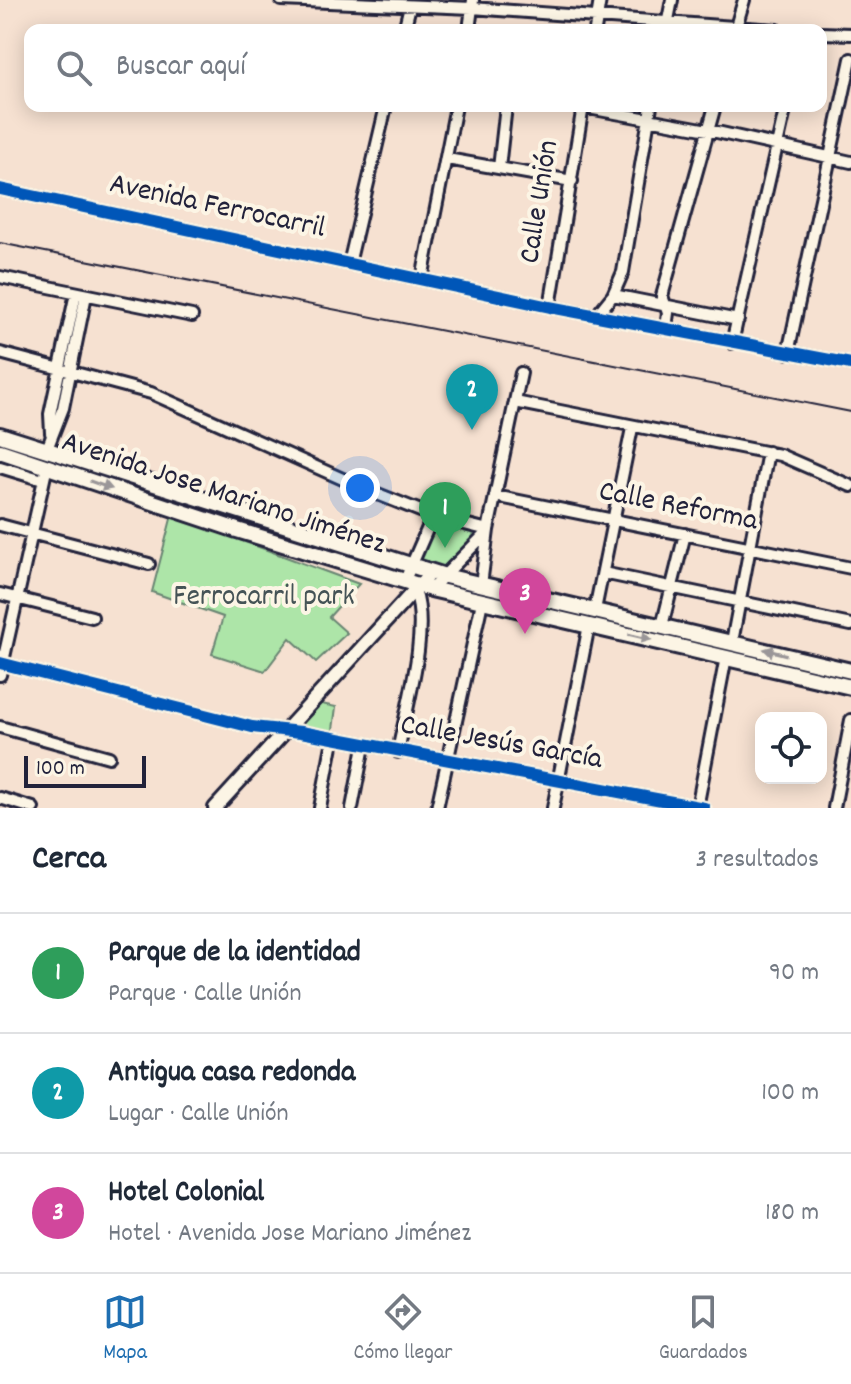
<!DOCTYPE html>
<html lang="es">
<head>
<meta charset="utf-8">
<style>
  :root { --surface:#fff; --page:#f2f2f3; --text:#1f2937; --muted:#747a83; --line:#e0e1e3; --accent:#1f6fb2 }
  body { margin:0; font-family:Dekko,sans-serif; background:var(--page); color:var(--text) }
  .controls { position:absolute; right:24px; bottom:24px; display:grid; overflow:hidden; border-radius:16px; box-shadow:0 4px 20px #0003 }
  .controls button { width:72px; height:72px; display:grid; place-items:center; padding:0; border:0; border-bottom:2px solid var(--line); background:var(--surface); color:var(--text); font:40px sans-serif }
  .scale { position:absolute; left:24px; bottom:20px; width:122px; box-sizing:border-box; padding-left:8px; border:4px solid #22223b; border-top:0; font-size:22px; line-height:28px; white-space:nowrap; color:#22223b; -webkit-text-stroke:6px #fcf5e5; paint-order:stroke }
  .you { position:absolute; left:360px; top:488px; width:28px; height:28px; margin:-20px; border:6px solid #fff; border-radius:50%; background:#1a73e8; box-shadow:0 0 0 12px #1a73e833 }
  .badge { display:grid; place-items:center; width:52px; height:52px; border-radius:50%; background:var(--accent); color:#fff; font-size:26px; font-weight:700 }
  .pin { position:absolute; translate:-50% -66px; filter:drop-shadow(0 2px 4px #0008) }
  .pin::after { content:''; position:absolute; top:42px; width:28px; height:24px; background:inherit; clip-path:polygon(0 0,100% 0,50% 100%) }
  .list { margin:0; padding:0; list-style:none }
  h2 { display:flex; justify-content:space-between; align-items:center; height:104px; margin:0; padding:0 32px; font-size:34px }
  h2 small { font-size:26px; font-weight:400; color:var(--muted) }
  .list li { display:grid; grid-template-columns:52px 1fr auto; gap:24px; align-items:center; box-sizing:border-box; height:120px; padding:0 32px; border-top:2px solid var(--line) }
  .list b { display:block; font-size:30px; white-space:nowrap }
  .list p { margin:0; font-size:26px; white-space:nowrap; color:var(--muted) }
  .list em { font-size:26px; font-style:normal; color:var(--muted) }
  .icon { flex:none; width:44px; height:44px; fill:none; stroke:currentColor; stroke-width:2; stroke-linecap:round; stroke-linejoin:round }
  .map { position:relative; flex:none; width:851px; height:808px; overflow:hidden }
  .search { position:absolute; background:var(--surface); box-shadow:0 4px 20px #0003; left:24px; right:24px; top:24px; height:88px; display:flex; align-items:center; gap:20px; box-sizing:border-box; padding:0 28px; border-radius:16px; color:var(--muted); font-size:30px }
  .sheet { height:464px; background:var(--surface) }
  nav { display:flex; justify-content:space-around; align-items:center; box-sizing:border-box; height:112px; border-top:2px solid var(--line); background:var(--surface); font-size:22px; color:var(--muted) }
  nav a { display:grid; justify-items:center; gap:4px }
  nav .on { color:var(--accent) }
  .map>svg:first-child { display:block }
</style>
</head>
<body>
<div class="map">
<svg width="851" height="808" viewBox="0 0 851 808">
  <rect width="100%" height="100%" fill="#f6e1d1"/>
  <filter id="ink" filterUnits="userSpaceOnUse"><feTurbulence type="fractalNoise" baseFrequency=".0125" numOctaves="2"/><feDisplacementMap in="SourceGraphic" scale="16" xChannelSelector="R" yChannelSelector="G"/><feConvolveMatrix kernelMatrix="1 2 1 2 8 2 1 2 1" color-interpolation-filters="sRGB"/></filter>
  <g filter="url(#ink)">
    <path fill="#ade5a8" stroke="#688472" stroke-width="2" d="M 172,515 L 359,584 L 329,617 L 347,633 L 316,662 L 290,638 L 265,671 L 212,654 L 223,617 L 152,592 Z
      M 434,518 L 486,532 L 445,568 L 414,564 Z
      M 317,703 L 336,707 L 332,737 L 294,728 Z"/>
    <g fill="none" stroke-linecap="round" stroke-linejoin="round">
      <defs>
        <path id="minor" d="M 281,0 L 472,8 L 777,30
          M 404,30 L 410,6
          M 469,30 L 473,0
          M 595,30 L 600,0
          M 666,30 L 672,0
          M 735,30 L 744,0
          M 821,33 L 851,34
          M 583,107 L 708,130 L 851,162
          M 447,159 L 572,181
          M 499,168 L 506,106
          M 0,189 L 550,307 L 851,364
          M 349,264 L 386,106
          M 0,277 L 192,316
          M 422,279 L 456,106
          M 613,295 L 738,320
          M 550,307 L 583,106
          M 596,316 L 613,295 L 623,272 L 651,106
          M 666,328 L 668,313 L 662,296 L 715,106
          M 732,343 L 786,106
          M 0,353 L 151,393 L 365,489 L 433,516 L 488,530
          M 788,353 L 851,59
          M 515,402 L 780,455 L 851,486
          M 51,433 L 50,414 L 76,293
          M 47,449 L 63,408 L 86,295
          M 0,467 L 43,480
          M 495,496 L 851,568
          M 0,525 L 149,564
          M 603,573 L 851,625
          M 405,580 L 433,516
          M 481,585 L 488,530 L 521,373
          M 431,589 L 488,531
          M 0,594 L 92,617
          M 595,610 L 632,428
          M 662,626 L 685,534
          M 732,642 L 768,452
          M 0,663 L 252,727 L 301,732 L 704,808
          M 0,675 L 47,466
          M 0,727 L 109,757
          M 398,752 C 406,708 430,631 415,591
          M 0,798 L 33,808
          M 320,808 L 333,740
          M 352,808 L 364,746
          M 437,808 L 482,602
          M 553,808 L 589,625
          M 697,808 L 726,657
          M 834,808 L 851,720"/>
        <path id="major" d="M 215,808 L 431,572"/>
        <path id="highway" d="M 0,435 L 445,576 L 851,671
          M 0,451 L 237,530 L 431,589 L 851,687"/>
      </defs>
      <use href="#minor" stroke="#22223b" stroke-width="16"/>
      <use href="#major" stroke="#22223b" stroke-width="18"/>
      <use href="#highway" stroke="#22223b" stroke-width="20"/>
      <use href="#minor" stroke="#fcf5e5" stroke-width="10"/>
      <use href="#major" stroke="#fcf5e5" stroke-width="12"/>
      <use href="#highway" stroke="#fcf5e5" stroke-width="14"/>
      <path stroke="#22223b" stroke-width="2" d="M 0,243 L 851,412"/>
      <defs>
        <path id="cycleway" d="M 0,189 L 550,307 L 851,364
          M 0,663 L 252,727 L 301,732 L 704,808"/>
      </defs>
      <use href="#cycleway" stroke="#fcf5e5" stroke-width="17"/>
      <use href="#cycleway" stroke="#0057b8" stroke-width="12"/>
    </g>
    <defs><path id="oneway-solid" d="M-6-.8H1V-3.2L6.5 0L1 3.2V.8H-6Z" transform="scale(2)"/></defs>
    <g fill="#9a9698">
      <use href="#oneway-solid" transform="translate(101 485) rotate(19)"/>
      <use href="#oneway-solid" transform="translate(640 637) rotate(13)"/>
      <use href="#oneway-solid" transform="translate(775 652) rotate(-166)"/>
    </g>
  </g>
  <g text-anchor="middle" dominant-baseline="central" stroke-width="8" stroke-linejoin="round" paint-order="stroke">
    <g font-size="30" fill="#22223b" stroke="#fcf5e5">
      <text transform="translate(541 202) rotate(-81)">Calle Unión</text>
      <text transform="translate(217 208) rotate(12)">Avenida Ferrocarril</text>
      <text transform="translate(223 495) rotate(18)">Avenida Jose Mariano Jiménez</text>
      <text transform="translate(678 508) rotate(11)">Calle Reforma</text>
      <text transform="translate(501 744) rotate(10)">Calle Jesús García</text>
    </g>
    <g font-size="30" fill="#455356" stroke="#fcf5e5">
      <text x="264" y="598">Ferrocarril park</text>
    </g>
  </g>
</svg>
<div class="controls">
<button><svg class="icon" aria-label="locate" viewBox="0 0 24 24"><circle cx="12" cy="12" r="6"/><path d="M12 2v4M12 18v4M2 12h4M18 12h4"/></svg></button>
</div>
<div class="scale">100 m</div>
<div class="you"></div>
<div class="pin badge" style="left:445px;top:548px;background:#2e9e5b">1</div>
<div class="pin badge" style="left:472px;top:430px;background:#0f9aa8">2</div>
<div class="pin badge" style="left:525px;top:634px;background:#d1479c">3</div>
<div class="search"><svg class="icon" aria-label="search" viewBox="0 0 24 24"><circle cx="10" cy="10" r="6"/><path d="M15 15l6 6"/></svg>Buscar aquí</div>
</div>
<section class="sheet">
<h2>Cerca<small>3 resultados</small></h2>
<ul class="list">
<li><span class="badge" style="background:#2e9e5b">1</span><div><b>Parque de la identidad</b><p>Parque · Calle Unión</p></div><em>90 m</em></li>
<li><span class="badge" style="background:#0f9aa8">2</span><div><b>Antigua casa redonda</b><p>Lugar · Calle Unión</p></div><em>100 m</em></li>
<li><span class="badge" style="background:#d1479c">3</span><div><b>Hotel Colonial</b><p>Hotel · Avenida Jose Mariano Jiménez</p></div><em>180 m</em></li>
</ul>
</section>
<nav>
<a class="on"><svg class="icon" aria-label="map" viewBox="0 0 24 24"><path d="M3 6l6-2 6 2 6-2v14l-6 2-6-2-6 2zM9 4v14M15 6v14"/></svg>Mapa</a>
<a><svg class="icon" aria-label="directions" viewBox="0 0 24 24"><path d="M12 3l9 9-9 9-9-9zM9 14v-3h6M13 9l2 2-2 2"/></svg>Cómo llegar</a>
<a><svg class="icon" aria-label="saved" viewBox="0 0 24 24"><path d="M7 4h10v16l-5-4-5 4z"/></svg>Guardados</a>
</nav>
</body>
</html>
